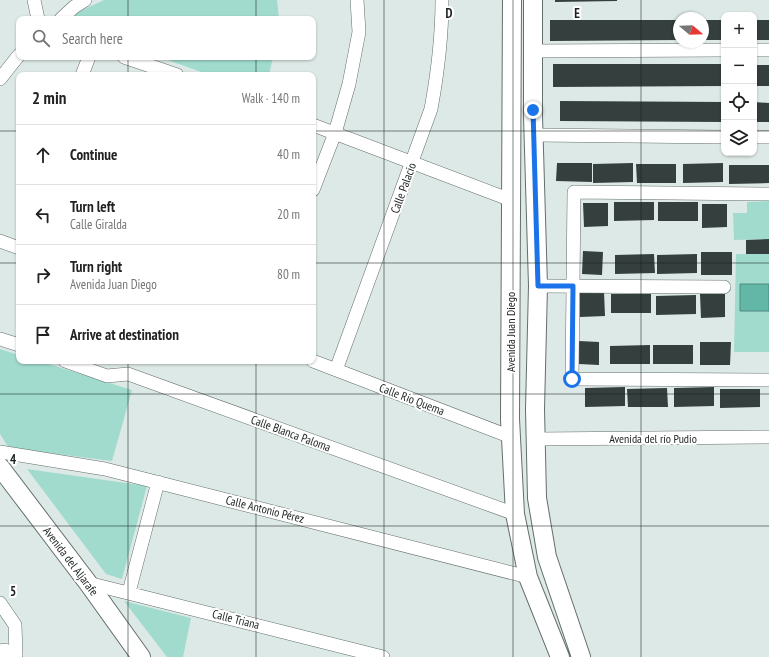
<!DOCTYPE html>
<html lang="en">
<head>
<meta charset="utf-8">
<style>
  :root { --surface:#fff; --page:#f2f2f2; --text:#222; --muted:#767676; --line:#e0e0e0 }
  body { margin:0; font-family:"PT Sans Narrow",sans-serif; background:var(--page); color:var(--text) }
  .controls { position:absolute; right:12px; top:12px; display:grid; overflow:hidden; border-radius:8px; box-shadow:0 1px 3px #0004 }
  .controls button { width:36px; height:36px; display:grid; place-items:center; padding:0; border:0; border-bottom:1px solid var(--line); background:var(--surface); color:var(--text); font:20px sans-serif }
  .compass { position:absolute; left:673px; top:12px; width:36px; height:36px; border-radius:50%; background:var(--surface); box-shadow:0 1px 3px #0004; rotate:109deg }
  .stop { position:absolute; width:12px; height:12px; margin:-9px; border:3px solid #1a73e8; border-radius:50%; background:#fff }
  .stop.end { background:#1a73e8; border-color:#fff; box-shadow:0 1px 4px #0008 }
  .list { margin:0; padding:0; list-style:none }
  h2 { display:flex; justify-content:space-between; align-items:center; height:52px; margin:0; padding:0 16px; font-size:17px }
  h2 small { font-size:13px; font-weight:400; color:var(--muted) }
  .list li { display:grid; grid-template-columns:26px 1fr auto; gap:12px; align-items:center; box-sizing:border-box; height:60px; padding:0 16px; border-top:1px solid var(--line) }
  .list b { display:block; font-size:15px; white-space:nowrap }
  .list p { margin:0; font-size:13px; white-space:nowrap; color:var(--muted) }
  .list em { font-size:13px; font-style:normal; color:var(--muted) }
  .icon { flex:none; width:22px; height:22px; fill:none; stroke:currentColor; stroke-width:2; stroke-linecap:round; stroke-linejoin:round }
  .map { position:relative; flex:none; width:769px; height:657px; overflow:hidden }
  .search { position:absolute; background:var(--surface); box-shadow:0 1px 3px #0004; left:16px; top:16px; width:300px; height:44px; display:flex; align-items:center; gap:10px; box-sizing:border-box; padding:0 14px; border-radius:8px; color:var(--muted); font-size:15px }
  .panel { position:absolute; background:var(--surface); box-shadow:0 1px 3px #0004; left:16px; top:72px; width:300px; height:292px; border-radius:8px }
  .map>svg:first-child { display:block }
</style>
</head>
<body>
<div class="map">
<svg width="769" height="657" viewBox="0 0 769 657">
  <rect width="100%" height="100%" fill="#dde9e6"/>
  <path fill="#a1dbce" d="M 104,0 L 277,0 L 279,19 L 63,19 Z
    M 159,57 L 273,57 L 269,75 L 210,75 Z
    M 769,201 L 769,239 L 734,240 L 733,213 L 747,213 L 747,202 Z
    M 736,254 L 769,254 L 769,352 L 734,352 Z
    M 0,349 L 19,355 L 19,361 L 39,361 L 132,390 L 112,461 L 9,448 L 0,434 Z
    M 27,469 L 147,486 L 122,579 L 106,574 Z
    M 124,601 L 191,618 L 183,657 L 167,657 Z"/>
  <path fill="#63b7a6" stroke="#4e8a7e" d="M 740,284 L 769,284 L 769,311 L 740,311 Z"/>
  <path fill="#353f3d" d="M 555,0 L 617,0 L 617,1 L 555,2 Z
    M 550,20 L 679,20 L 679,40 L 550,41 Z
    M 703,20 L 724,20 L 724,40 L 703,40 Z
    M 754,20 L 769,20 L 769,40 L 754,40 Z
    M 553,64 L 724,64 L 724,86 L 553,87 Z
    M 754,65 L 769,65 L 769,86 L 754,86 Z
    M 560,101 L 724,102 L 724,122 L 560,121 Z
    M 754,102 L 769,103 L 769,122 L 754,122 Z
    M 557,163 L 592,163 L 592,182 L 556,181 Z
    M 633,163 L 633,182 L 593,183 L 593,164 Z
    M 723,163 L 723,182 L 683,183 L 683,164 Z
    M 636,164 L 676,164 L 676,183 L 637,183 Z
    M 729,165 L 769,165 L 769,183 L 729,184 Z
    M 614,202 L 654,202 L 654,220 L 614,221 Z
    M 658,202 L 698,202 L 698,221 L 658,221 Z
    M 583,203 L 608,203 L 608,226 L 584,227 Z
    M 702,204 L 727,204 L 727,227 L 702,228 Z
    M 769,239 L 769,254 L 746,254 L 746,240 Z
    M 583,251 L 603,252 L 602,275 L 582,274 Z
    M 701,252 L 732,252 L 732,275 L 701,275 Z
    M 654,254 L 655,273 L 615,274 L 615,255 Z
    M 697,254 L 697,273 L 657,274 L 657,255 Z
    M 604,292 L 605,316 L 580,317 L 580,293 Z
    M 611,294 L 651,294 L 651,313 L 611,313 Z
    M 700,294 L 725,294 L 725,317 L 701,318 Z
    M 696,295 L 696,314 L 656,315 L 656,296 Z
    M 579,341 L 599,342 L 599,365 L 579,364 Z
    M 700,342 L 731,342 L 730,365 L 700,365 Z
    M 650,345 L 650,364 L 610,364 L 610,346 Z
    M 653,345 L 693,345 L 693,364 L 653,364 Z
    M 625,387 L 625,406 L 585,407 L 585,388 Z
    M 714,387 L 714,406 L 674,407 L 674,388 Z
    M 667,388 L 668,407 L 628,407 L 627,389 Z
    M 720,389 L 760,389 L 760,407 L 720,408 Z"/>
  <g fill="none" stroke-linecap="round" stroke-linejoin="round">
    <defs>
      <path id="street" d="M 34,0 L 38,19
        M 61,19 L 74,7 L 85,0
        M 754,50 L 769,50
        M 532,51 L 724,50
        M 124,57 L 177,75
        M 82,75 L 89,57
        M 0,79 L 19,55
        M 313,125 L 511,200
        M 534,135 L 724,137
        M 754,137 L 769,137
        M 313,190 L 335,133 L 349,84 L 359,32 L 357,0
        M 769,194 L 574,192 L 572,379 L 769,380
        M 0,241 L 19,248
        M 538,286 L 724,287
        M 0,339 L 19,345
        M 65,361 L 107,376 L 128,374 L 515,514
        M 313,361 L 511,437
        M 336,370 L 431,109 C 438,71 442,38 442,0
        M 536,439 L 769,437
        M 0,452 L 105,469 L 528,577
        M 88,583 L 383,657
        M 129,592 L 158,482
        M 0,603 L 15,625 L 16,655
        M 0,651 L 5,650 L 16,655"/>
      <path id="secondary" d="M 512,0 L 510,419 L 515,514 L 528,577 L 560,657
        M 533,0 L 533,116 L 538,286 L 535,409 L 537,498 L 547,557 L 581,657
        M 0,467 L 88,583 L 141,657"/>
    </defs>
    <use href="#street" stroke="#646f6c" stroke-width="14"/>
    <use href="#secondary" stroke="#646f6c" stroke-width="20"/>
    <use href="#street" stroke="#fff" stroke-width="13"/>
    <use href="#secondary" stroke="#fff" stroke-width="18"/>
  </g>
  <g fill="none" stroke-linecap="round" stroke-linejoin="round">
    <path stroke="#1a73e8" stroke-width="5" d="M 533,110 L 538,286 L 573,286 L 572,379"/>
  </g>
  <path fill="none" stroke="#1c2120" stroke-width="1" stroke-opacity="0.55" d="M 128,0 L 128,19M 256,0 L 256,19M 384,0 L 384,657M 513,0 L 513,657M 641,0 L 641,657M 128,57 L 128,75M 256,57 L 256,75M 0,131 L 19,131M 313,131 L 724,131M 754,131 L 769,131M 0,263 L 19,263M 313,263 L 769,263M 128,361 L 128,657M 256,361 L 256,657M 0,394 L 769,394M 0,526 L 769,526"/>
  <g text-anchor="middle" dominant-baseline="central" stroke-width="4" stroke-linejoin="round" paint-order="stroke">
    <g font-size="12" fill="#1c2120" stroke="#fff">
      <text transform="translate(403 188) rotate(-70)">Calle Palacio</text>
      <text transform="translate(510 332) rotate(-90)">Avenida Juan Diego</text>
      <text transform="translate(412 399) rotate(21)">Calle Río Quema</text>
      <text transform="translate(291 433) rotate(20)">Calle Blanca Paloma</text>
      <text x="653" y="438">Avenida del río Pudio</text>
      <text transform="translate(265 509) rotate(14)">Calle Antonio Pérez</text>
      <text transform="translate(71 561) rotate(53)">Avenida del Aljarafe</text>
      <text transform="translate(236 619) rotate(14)">Calle Triana</text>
    </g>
  </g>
  <g font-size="13" text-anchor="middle" font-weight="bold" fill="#1c2120" stroke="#fff" stroke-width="4" stroke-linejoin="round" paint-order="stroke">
    <text x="449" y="18">D</text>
    <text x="577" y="18">E</text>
    <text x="13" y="464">4</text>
    <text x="13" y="596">5</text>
  </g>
</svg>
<div class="controls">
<button>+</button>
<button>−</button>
<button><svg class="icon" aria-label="locate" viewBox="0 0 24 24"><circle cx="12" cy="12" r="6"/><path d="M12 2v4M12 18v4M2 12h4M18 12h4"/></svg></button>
<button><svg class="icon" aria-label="layers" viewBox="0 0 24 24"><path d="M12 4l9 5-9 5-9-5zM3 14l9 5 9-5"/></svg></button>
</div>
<svg class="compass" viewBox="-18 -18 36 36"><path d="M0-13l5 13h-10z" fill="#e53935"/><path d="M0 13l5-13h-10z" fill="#767676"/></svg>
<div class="stop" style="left:572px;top:379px"></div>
<div class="stop end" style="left:533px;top:110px"></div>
<div class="search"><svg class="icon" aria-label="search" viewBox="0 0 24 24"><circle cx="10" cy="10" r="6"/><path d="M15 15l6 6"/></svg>Search here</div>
<section class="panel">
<h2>2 min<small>Walk · 140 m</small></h2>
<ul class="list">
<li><svg class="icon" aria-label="ahead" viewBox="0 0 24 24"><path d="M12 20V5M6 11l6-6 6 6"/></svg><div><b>Continue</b></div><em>40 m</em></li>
<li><svg class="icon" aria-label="left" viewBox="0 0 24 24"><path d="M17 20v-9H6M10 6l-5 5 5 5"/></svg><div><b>Turn left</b><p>Calle Giralda</p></div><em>20 m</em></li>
<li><svg class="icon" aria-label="right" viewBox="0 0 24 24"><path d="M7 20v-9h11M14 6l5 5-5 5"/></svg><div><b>Turn right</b><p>Avenida Juan Diego</p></div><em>80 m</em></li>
<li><svg class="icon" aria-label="arrive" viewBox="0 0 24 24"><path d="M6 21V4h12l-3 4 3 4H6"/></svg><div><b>Arrive at destination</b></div></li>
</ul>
</section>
</div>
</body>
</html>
